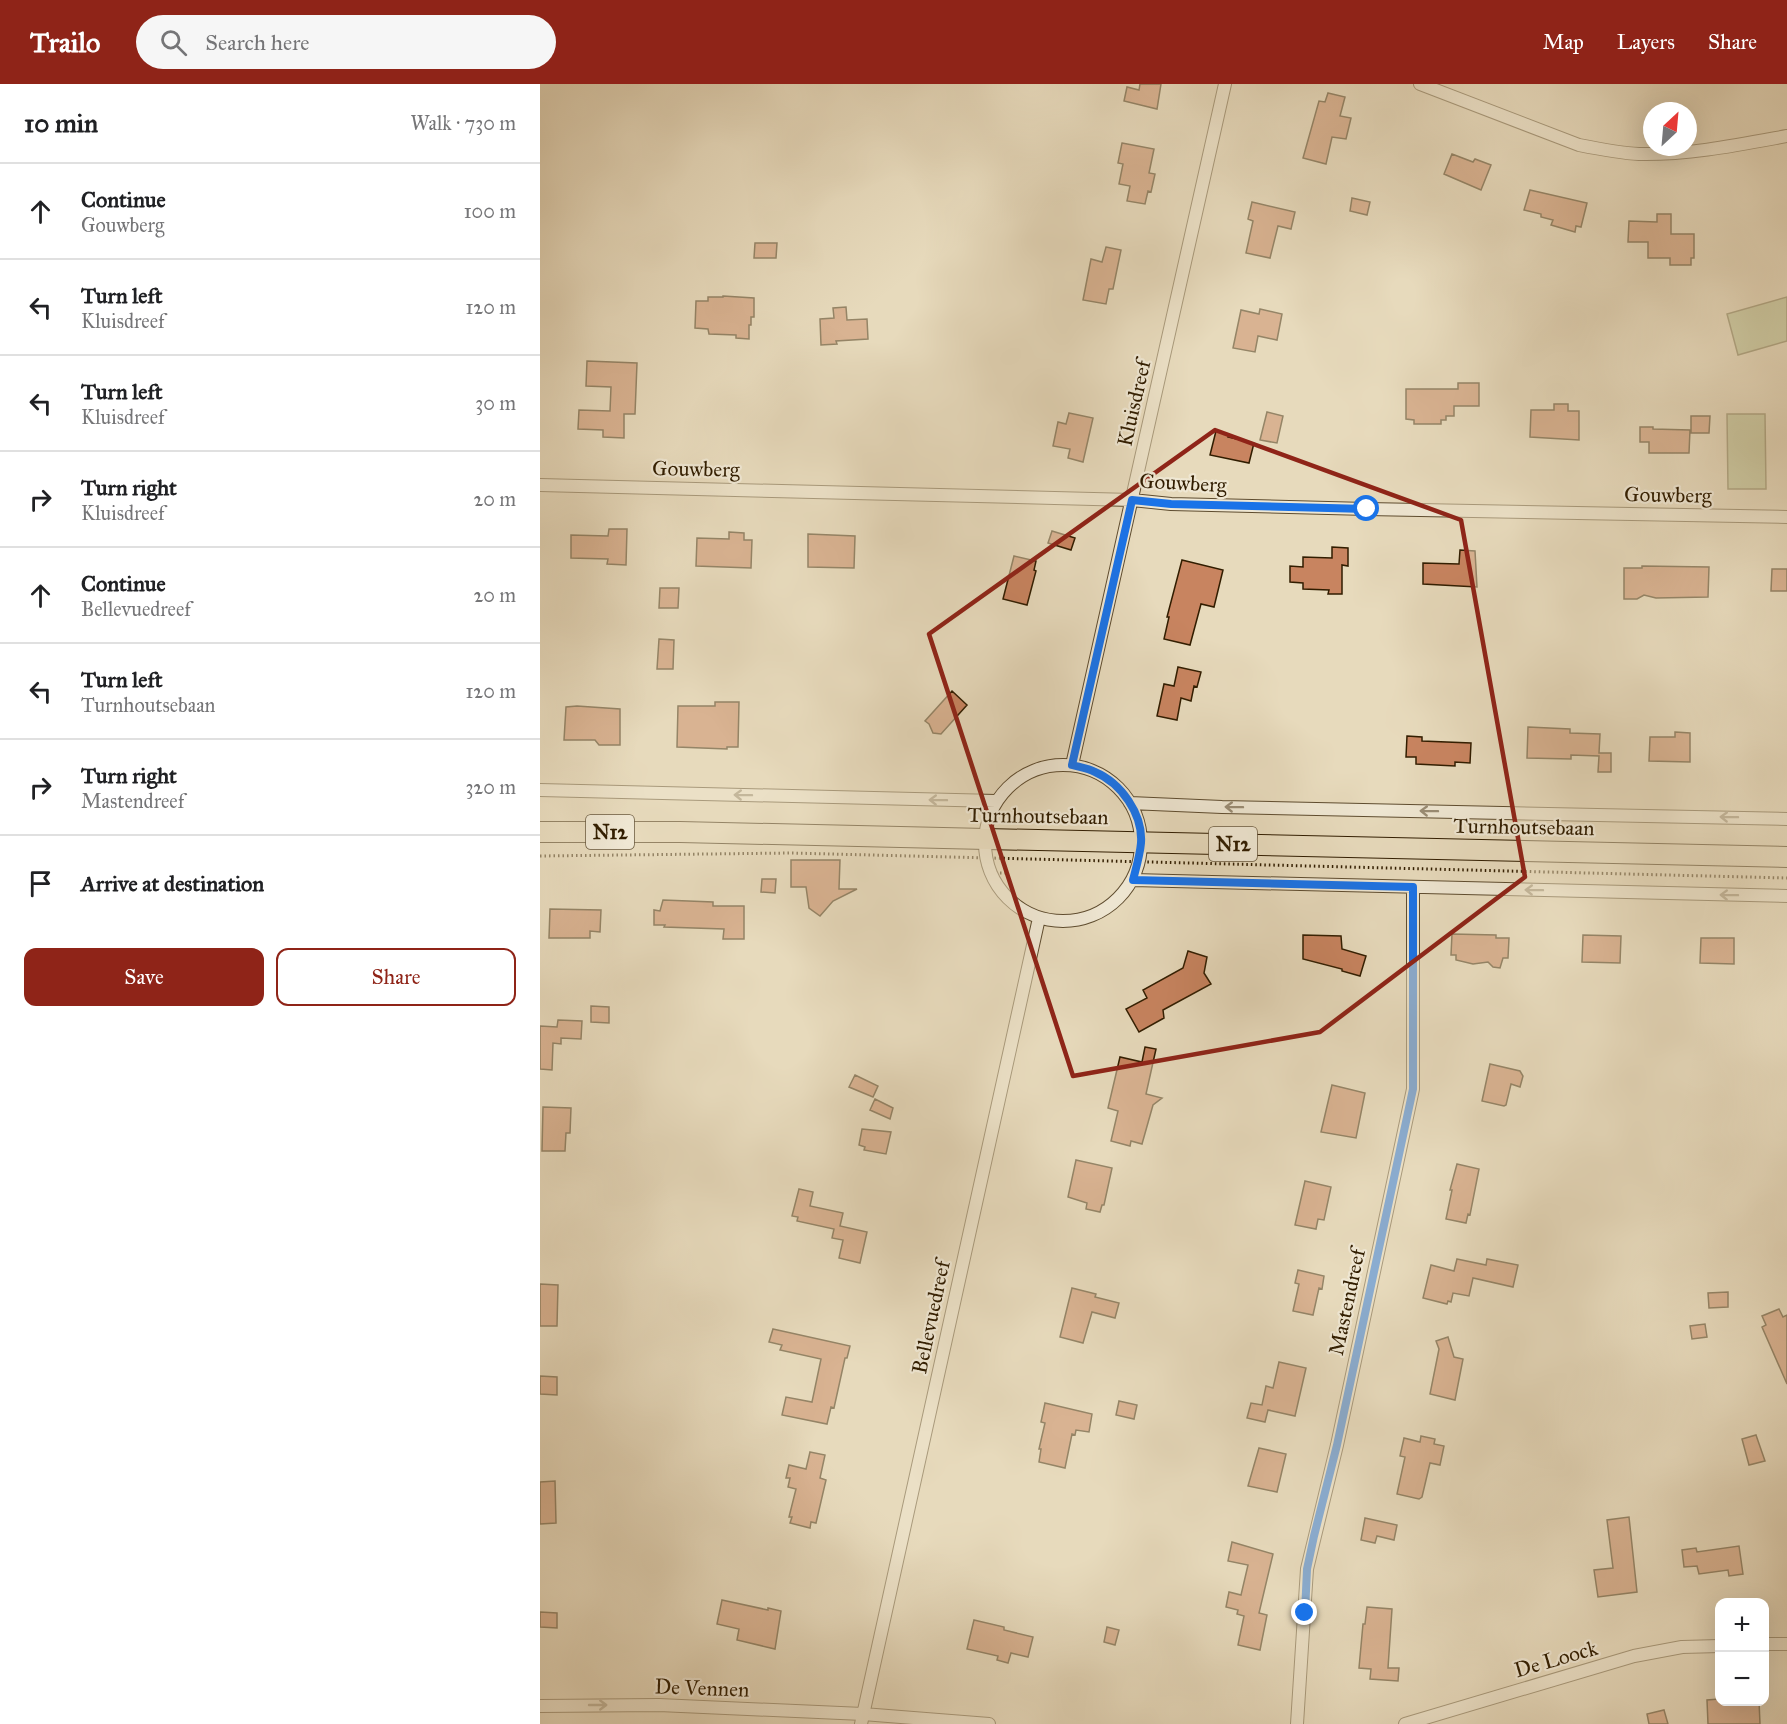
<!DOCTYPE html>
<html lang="en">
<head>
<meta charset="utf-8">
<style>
  :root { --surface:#fff; --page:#f6f6f6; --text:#202124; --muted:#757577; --line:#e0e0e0; --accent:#8f2418 }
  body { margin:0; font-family:"IM FELL Great Primer",serif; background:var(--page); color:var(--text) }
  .controls { position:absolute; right:18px; bottom:18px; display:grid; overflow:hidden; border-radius:12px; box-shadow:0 6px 24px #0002 }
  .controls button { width:54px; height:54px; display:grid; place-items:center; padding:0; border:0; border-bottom:2px solid var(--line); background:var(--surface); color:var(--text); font:30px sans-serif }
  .compass { position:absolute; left:1103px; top:18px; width:54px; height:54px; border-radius:50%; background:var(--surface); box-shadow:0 6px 24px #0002; rotate:26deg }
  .stop { position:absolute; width:18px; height:18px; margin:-14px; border:4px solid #1a73e8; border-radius:50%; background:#fff }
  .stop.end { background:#1a73e8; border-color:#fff; box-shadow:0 2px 6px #0008 }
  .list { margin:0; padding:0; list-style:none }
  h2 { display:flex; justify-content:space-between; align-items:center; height:78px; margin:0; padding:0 24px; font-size:26px }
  h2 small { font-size:20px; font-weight:400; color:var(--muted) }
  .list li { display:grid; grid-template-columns:39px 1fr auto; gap:18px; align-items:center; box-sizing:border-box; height:96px; padding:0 24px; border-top:2px solid var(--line) }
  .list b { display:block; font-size:22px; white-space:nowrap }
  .list p { margin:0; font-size:20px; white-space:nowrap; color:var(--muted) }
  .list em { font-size:20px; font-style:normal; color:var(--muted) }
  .actions { display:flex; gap:12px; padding:18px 24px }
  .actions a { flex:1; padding:14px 0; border:2px solid var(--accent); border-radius:12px; text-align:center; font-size:21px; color:var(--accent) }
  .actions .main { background:var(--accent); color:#fff }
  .icon { flex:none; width:33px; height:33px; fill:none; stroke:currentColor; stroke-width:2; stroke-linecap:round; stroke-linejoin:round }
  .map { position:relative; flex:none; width:1247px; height:1640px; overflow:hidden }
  header { display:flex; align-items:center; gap:36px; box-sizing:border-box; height:84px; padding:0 30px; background:var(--accent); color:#fff }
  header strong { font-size:28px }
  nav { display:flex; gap:33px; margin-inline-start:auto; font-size:21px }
  .search { width:420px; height:54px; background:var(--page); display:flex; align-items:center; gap:15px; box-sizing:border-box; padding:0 21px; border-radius:33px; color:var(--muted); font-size:22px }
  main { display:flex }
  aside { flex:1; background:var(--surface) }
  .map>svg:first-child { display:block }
</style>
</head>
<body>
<header>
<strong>Trailo</strong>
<div class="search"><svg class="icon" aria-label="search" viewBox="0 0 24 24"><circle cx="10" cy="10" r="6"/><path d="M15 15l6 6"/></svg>Search here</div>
<nav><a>Map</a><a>Layers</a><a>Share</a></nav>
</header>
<main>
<aside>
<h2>10 min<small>Walk · 730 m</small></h2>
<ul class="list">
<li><svg class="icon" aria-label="ahead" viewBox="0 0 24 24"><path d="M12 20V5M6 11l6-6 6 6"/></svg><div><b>Continue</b><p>Gouwberg</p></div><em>100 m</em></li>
<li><svg class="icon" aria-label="left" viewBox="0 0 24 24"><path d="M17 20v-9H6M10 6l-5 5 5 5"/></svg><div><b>Turn left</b><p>Kluisdreef</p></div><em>120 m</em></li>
<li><svg class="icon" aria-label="left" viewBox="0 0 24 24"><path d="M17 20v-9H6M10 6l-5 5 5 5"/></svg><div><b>Turn left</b><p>Kluisdreef</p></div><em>30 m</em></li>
<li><svg class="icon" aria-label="right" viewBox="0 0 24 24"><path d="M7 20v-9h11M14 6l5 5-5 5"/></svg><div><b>Turn right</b><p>Kluisdreef</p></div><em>20 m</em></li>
<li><svg class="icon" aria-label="ahead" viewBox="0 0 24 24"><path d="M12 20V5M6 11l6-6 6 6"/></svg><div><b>Continue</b><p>Bellevuedreef</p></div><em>20 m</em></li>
<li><svg class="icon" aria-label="left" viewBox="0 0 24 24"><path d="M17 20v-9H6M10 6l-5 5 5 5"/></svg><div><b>Turn left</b><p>Turnhoutsebaan</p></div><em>120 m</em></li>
<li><svg class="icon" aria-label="right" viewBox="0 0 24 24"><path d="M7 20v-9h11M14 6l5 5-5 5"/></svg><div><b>Turn right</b><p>Mastendreef</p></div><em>320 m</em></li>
<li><svg class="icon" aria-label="arrive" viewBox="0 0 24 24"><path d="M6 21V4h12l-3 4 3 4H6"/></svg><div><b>Arrive at destination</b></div></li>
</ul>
<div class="actions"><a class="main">Save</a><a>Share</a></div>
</aside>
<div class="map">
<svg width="1247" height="1640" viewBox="0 0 1247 1640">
  <rect width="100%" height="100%" fill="#e7dabc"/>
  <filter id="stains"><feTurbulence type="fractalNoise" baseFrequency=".00333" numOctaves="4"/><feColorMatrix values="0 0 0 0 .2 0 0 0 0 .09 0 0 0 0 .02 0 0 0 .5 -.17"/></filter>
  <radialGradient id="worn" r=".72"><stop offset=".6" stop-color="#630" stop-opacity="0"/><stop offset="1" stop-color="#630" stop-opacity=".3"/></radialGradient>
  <path fill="#b6c091" stroke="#746e48" stroke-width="1.5" d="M 1247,213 L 1247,257 L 1198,271 L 1187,230 Z
    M 1187,330 L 1225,330 L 1226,405 L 1188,405 Z"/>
  <path fill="#c88460" stroke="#311d00" stroke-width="1.5" d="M 600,0 L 621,0 L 617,25 L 584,17 L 587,3 L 599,6 Z
    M 788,9 L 805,13 L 800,32 L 811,34 L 806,55 L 792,53 L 786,80 L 763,74 L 779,17 L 785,18 Z
    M 582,59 L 614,65 L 609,89 L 615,90 L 611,108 L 608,107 L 605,120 L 587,117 L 590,102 L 579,100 L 583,80 L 578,79 Z
    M 912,70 L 933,78 L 935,75 L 951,81 L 941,106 L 904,90 Z
    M 990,106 L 1047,119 L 1041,143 L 1036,142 L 1035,148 L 1011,141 L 1013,136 L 1001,133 L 1001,130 L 984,126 Z
    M 812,114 L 830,118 L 827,131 L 810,127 Z
    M 712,118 L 755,128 L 751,145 L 738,142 L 730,174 L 706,169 L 713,137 L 708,135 Z
    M 1117,130 L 1131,130 L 1131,150 L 1154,150 L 1154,174 L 1151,174 L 1151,181 L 1130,181 L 1130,174 L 1108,174 L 1108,158 L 1088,158 L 1089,137 L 1117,138 Z
    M 215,159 L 237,159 L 236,174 L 214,174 Z
    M 566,163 L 581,166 L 573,205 L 569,205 L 566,220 L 543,216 L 551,175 L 562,178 Z
    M 183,212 L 214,214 L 214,233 L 211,233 L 211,241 L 209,241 L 209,255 L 196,254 L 196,251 L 169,250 L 168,245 L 155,244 L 156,217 L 168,217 L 168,213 L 183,213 Z
    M 306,223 L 307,236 L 327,235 L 328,255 L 296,257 L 297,260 L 281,261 L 280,235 L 294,234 L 293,224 Z
    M 720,225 L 742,230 L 737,256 L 718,252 L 715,268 L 693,264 L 701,226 L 719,230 Z
    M 47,277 L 97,279 L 95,330 L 84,330 L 84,354 L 63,353 L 63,346 L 38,345 L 39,326 L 70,327 L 71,303 L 46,302 Z
    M 918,299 L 939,299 L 939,322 L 914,322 L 914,332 L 906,332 L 906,336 L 901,336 L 901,340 L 874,340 L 874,336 L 866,335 L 866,305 L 918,305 Z
    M 1014,320 L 1028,320 L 1028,327 L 1039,327 L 1039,356 L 990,353 L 991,326 L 1014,326 Z
    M 727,328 L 743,332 L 737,359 L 720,356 Z
    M 529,329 L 553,334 L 543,378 L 528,374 L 530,365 L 513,362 L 518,338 L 526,340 Z
    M 1151,332 L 1170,332 L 1169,349 L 1151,349 Z
    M 1100,343 L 1113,343 L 1113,345 L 1150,346 L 1149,369 L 1109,369 L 1109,358 L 1100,358 Z
    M 676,347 L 689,350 L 688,353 L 714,359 L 709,379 L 670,371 Z
    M 69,445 L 87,445 L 86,481 L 67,480 L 68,475 L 31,474 L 31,451 L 68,452 Z
    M 512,447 L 535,454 L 531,466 L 508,459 Z
    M 189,448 L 204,449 L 204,456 L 212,456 L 211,484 L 156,482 L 157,454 L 189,455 Z
    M 268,450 L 315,452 L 314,484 L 268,483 Z
    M 792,463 L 808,464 L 808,482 L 802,481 L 802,510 L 788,510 L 789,506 L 763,505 L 763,499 L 750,498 L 750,482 L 763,483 L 763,473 L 792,474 Z
    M 920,466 L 935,467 L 937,503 L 883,500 L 883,479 L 919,480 Z
    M 474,472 L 496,477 L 494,486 L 496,487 L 487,521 L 463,515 Z
    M 642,476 L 683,486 L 674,523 L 661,520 L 650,561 L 624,555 L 629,533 L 627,533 Z
    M 1102,482 L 1169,483 L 1168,513 L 1116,514 L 1104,511 L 1097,515 L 1084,515 L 1084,484 L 1102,484 Z
    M 1232,485 L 1247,485 L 1247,507 L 1231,507 Z
    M 120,504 L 139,504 L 138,524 L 119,524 Z
    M 119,555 L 134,556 L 133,585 L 117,585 Z
    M 638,583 L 661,588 L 657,603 L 654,602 L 651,617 L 641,614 L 637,636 L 617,632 L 624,600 L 634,602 Z
    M 412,607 L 427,621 L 401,650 L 393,649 L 389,640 L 385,637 Z
    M 175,618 L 199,618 L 198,663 L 187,663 L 187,665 L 137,663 L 138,622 L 175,622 Z
    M 37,622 L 80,625 L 80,661 L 59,661 L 55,656 L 24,656 L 26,623 Z
    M 988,643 L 1030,645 L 1030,649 L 1060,650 L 1059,669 L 1071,669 L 1071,688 L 1058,688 L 1059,672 L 1031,671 L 1031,675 L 987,674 Z
    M 1135,648 L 1150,649 L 1150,678 L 1109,677 L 1110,653 L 1135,653 Z
    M 867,652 L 882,653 L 882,657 L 931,659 L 930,679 L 915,678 L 915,682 L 876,680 L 876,673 L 866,673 Z
    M 251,776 L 300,776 L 299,805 L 317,805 L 293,817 L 280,832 L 269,824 L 266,803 L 251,803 Z
    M 222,795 L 236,795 L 235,809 L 221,808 Z
    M 123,816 L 173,818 L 173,822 L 204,822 L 204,855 L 183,855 L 184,845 L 124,843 L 125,841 L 114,841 L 114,826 L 120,827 Z
    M 10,825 L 61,826 L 60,848 L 50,847 L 50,854 L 9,854 Z
    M 912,850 L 956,851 L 956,854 L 969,854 L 968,874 L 963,874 L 960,884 L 953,883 L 948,878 L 933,880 L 916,876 L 916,871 L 911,871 Z
    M 763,851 L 801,852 L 802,865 L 826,872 L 820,892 L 802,887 L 802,885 L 763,875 Z
    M 1043,851 L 1081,852 L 1080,879 L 1042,878 Z
    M 1161,854 L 1194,854 L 1194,880 L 1160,879 Z
    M 648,867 L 667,873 L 664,889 L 671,900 L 623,926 L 624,934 L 599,948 L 586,925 L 607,914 L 603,906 L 643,884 Z
    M 51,922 L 69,923 L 69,939 L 51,938 Z
    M 18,936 L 42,937 L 41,955 L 21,954 L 21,960 L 13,959 L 12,986 L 0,985 L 0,942 L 17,943 Z
    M 605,963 L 616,965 L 606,1010 L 622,1014 L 613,1021 L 602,1060 L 591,1057 L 590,1062 L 571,1057 L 578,1027 L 568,1024 L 580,973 L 602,978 Z
    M 950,980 L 980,987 L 983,992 L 980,1003 L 971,1000 L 966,1021 L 964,1022 L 942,1017 Z
    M 315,991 L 338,1002 L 333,1013 L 309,1003 Z
    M 792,1001 L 825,1009 L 816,1054 L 781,1048 Z
    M 335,1015 L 353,1024 L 350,1035 L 330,1026 Z
    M 3,1023 L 31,1024 L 30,1049 L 26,1049 L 25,1067 L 2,1067 Z
    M 322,1045 L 351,1048 L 346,1070 L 324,1066 L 325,1063 L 319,1061 Z
    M 536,1076 L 572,1084 L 564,1121 L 562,1121 L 560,1128 L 546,1125 L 547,1119 L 528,1113 Z
    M 917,1080 L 939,1085 L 930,1131 L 928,1130 L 926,1139 L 906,1135 L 912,1106 L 910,1106 Z
    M 765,1097 L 791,1103 L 784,1136 L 778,1135 L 776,1145 L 755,1141 Z
    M 259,1105 L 273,1108 L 270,1122 L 303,1129 L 300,1142 L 327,1148 L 320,1179 L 299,1174 L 303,1156 L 292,1154 L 294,1145 L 257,1137 L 258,1133 L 252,1132 Z
    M 917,1175 L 946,1181 L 947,1175 L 978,1181 L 973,1203 L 933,1194 L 929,1212 L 913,1209 L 911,1218 L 908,1217 L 907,1220 L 883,1214 L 891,1181 L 914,1187 Z
    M 758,1186 L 784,1192 L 782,1205 L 779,1204 L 773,1231 L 753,1227 L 759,1200 L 755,1199 Z
    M 0,1200 L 18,1201 L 17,1242 L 0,1242 Z
    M 532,1204 L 556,1210 L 555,1213 L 579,1219 L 575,1234 L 552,1228 L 543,1259 L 520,1253 Z
    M 1188,1208 L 1188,1223 L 1169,1224 L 1168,1209 Z
    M 1239,1225 L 1243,1233 L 1247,1231 L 1247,1300 L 1222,1243 L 1226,1241 L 1222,1232 Z
    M 1165,1240 L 1167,1253 L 1152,1255 L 1150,1242 Z
    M 233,1245 L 310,1262 L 307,1274 L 305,1274 L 294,1324 L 291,1323 L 287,1340 L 242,1331 L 246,1313 L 272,1318 L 281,1275 L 240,1266 L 242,1261 L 229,1258 Z
    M 908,1253 L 914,1273 L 923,1275 L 915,1316 L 890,1310 L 899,1265 L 896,1257 Z
    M 739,1278 L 766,1284 L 755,1332 L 728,1326 L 725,1338 L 707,1334 L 711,1319 L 722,1321 L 726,1302 L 733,1304 Z
    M 0,1292 L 17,1293 L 17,1311 L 0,1310 Z
    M 579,1317 L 597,1321 L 594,1335 L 576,1331 Z
    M 505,1319 L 552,1330 L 549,1348 L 536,1346 L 535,1351 L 532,1350 L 525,1384 L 499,1378 L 501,1365 L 499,1365 L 505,1339 L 501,1338 Z
    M 1216,1351 L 1225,1377 L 1209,1381 L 1202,1355 Z
    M 881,1352 L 895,1355 L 894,1360 L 904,1362 L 900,1381 L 890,1379 L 882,1413 L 879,1415 L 857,1410 L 865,1373 L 860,1372 L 864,1354 L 880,1358 Z
    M 719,1364 L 746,1370 L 737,1408 L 708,1402 Z
    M 270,1368 L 285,1371 L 280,1394 L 286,1396 L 276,1439 L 271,1438 L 270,1444 L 250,1439 L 252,1433 L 249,1433 L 256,1405 L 248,1403 L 250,1394 L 246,1394 L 249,1381 L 266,1385 Z
    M 15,1397 L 16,1439 L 0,1440 L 0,1398 Z
    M 1089,1433 L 1097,1508 L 1058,1513 L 1054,1486 L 1073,1484 L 1067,1436 Z
    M 825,1434 L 857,1441 L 854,1456 L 837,1452 L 835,1459 L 821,1456 Z
    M 692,1458 L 733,1470 L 719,1529 L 727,1531 L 720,1566 L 698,1561 L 704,1532 L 697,1530 L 698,1526 L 686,1523 L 689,1508 L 701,1511 L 708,1481 L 688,1477 Z
    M 1199,1462 L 1203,1490 L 1189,1492 L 1188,1486 L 1159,1490 L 1157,1482 L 1144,1483 L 1142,1466 L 1156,1464 L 1157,1468 Z
    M 182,1516 L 228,1526 L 228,1524 L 241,1527 L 235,1565 L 197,1556 L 199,1545 L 177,1540 Z
    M 827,1523 L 852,1525 L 848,1584 L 859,1584 L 858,1597 L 830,1595 L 831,1585 L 819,1584 L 823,1540 L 825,1540 Z
    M 0,1528 L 17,1529 L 17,1544 L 0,1543 Z
    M 434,1536 L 464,1543 L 464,1546 L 493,1553 L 488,1573 L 471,1569 L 468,1579 L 457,1576 L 458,1572 L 427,1565 Z
    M 567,1543 L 579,1546 L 575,1561 L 564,1558 Z
    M 1179,1615 L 1179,1617 L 1219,1617 L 1220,1640 L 1168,1640 L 1167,1616 Z
    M 1124,1626 L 1128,1640 L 1109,1640 L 1107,1630 Z"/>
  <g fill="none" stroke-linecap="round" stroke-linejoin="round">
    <defs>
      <path id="minor" d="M 880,0 L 1039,61 C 1059,65 1079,69 1099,70 C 1149,71 1198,61 1247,52
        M 0,401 L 592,416 L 631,420 L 827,425 L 1247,433
        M 532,681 L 685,0
        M445 759a78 78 0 1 1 156 0a78 78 0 1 1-156 0Z
        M 0,706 L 456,717
        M 590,719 L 682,723 L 1247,735
        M 593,796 L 1247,812
        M 1224,1560 L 1247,1560
        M 0,1622 L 119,1621 L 323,1630 L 449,1640
        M 321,1640 L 499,834
        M 757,1640 L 767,1485 L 797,1361 L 873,1005 L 873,803
        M 865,1640 L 1094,1572 L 1142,1563 L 1180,1562"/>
      <path id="primary" d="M 0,748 L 140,748 L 1247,773"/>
    </defs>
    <use href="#minor" stroke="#5e4c2f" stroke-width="14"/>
    <use href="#primary" stroke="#311d00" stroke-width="22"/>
    <path stroke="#311d00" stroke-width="3" stroke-dasharray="1.5 3" stroke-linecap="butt" d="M 0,772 L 251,769 L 1247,794
      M 451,789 L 466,789"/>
    <use href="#minor" stroke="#efe7d3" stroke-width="12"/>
    <use href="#primary" stroke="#e7dabc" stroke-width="20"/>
  </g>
  <defs><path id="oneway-shaft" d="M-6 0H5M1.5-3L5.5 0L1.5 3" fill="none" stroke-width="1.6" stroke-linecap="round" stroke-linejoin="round" transform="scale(1.5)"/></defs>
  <g stroke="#9a8c74">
    <use href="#oneway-shaft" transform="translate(203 711) rotate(-179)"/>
    <use href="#oneway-shaft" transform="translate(398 716) rotate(-179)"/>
    <use href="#oneway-shaft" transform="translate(694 723) rotate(-179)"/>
    <use href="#oneway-shaft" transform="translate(889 727) rotate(-179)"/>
    <use href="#oneway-shaft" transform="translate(1189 733) rotate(-179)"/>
    <use href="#oneway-shaft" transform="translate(994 806) rotate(-179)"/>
    <use href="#oneway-shaft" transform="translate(1189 811) rotate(-179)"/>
    <use href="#oneway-shaft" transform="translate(58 1621)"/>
  </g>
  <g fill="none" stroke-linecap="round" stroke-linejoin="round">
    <path stroke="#1a73e8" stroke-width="8" d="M 765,1529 L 767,1485 L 774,1452 L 797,1361 L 873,1005 L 873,803 L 593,796 C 596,784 600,771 601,759 C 603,730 581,699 555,688 C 548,684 539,683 532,681 L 592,416 L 631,420 L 827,425"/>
  </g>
  <path d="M0 0H1247V1640H0ZM 675,346 L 921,436 L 985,793 L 780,948 L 533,992 L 389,550 Z" fill="#e7dabc" fill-opacity=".55" fill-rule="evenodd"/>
  <path fill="none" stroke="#8f2418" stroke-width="4.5" stroke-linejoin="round" d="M 675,346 L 921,436 L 985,793 L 780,948 L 533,992 L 389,550 Z"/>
  <g text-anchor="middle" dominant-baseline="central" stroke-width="4.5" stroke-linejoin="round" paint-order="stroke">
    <g fill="#efe7d3" stroke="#6a5a3f" stroke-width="1.5">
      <rect x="46" y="731" width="48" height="34" rx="4.5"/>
      <rect x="669" y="743" width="48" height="34" rx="4.5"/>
    </g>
    <g font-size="20" font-weight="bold" fill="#311d00">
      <text x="70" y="748">N12</text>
      <text x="693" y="760">N12</text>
    </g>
    <g font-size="21" fill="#311d00" stroke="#efe7d3">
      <text transform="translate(594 319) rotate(-77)">Kluisdreef</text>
      <text transform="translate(156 385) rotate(1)">Gouwberg</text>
      <text transform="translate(643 399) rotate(3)">Gouwberg</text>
      <text transform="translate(1128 411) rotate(1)">Gouwberg</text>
      <text transform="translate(498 732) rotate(1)">Turnhoutsebaan</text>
      <text transform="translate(984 743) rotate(1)">Turnhoutsebaan</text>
      <text transform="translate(807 1218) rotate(-78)">Mastendreef</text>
      <text transform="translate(391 1233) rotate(-78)">Bellevuedreef</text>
      <text transform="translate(1016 1575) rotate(-16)">De Loock</text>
      <text transform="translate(162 1604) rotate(2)">De Vennen</text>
    </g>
  </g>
  <rect width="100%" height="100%" filter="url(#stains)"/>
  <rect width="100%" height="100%" fill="url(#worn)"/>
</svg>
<div class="controls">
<button>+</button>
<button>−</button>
</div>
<svg class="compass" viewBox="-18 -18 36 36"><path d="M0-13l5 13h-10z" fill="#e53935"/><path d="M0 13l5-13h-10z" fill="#757577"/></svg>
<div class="stop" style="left:827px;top:425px"></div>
<div class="stop end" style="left:765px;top:1529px"></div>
</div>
</main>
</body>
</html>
